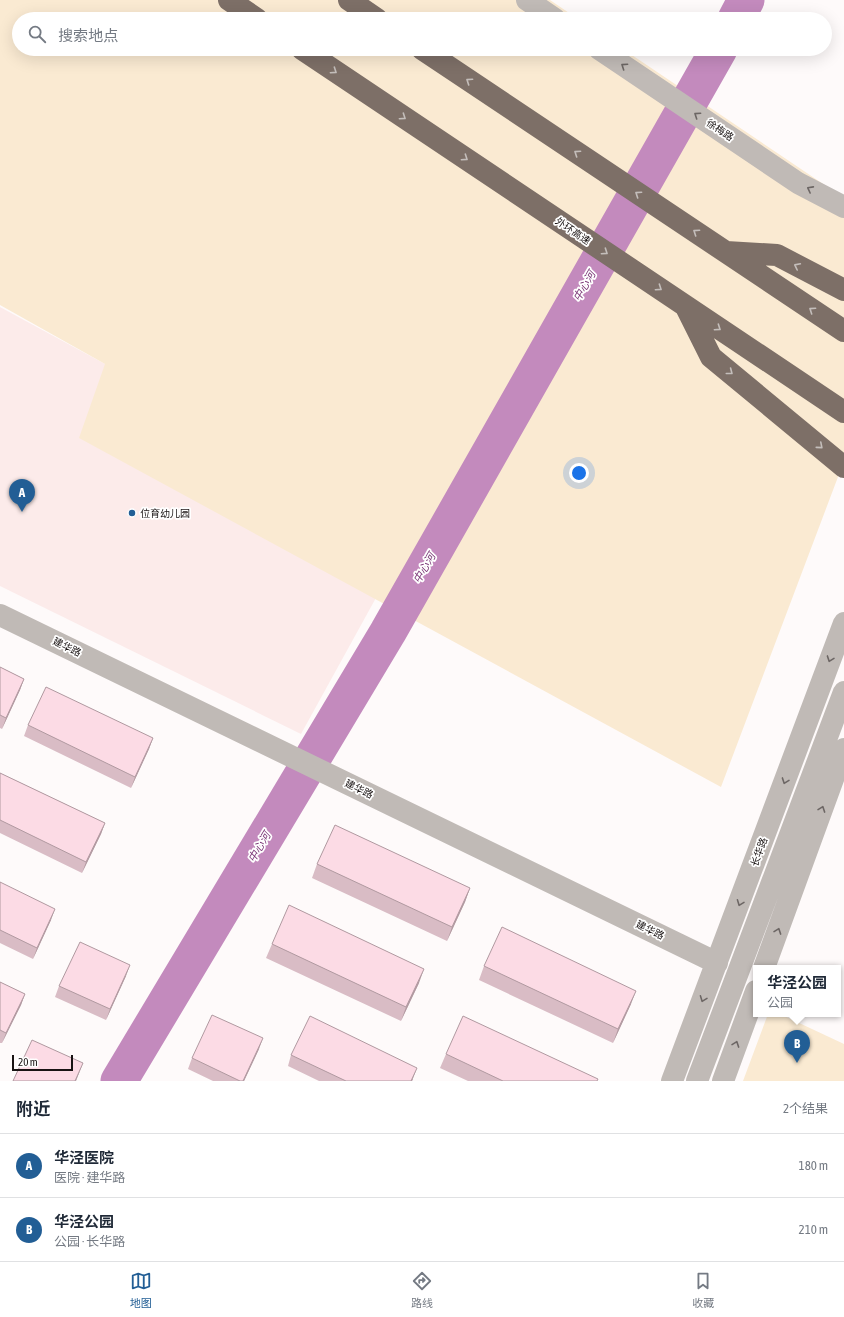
<!DOCTYPE html>
<html lang="zh">
<head>
<meta charset="utf-8">
<style>
  :root { --surface:#fff; --page:#f6f6f7; --text:#1f2937; --muted:#747a83; --line:#e0e1e3; --accent:#225e95 }
  body { margin:0; font-family:"Asap Condensed","Noto Sans SC",sans-serif; background:var(--page); color:var(--text) }
  .scale { position:absolute; left:12px; bottom:10px; width:61px; box-sizing:border-box; padding-left:4px; border:2px solid #191313; border-top:0; font-size:11px; line-height:14px; white-space:nowrap; color:#191313; -webkit-text-stroke:3px #fff; paint-order:stroke }
  .you { position:absolute; left:579px; top:473px; width:14px; height:14px; margin:-10px; border:3px solid #fff; border-radius:50%; background:#1a73e8; box-shadow:0 0 0 6px #1a73e833 }
  .badge { display:grid; place-items:center; width:26px; height:26px; border-radius:50%; background:var(--accent); color:#fff; font-size:13px; font-weight:700 }
  .pin { position:absolute; translate:-50% -33px; filter:drop-shadow(0 1px 2px #0008) }
  .pin::after { content:''; position:absolute; top:21px; width:14px; height:12px; background:inherit; clip-path:polygon(0 0,100% 0,50% 100%) }
  .popup { position:absolute; left:753px; top:965px; width:88px; height:52px; box-sizing:border-box; display:grid; place-content:center; border-radius:0px; background:var(--surface); filter:drop-shadow(0 1px 3px #0005); font-size:13px; white-space:nowrap; color:var(--muted) }
  .popup b { font-size:15px; color:var(--text) }
  .popup::after { content:''; position:absolute; left:50%; top:100%; margin-left:-8px; border:8px solid transparent; border-top-color:var(--surface) }
  .list { margin:0; padding:0; list-style:none }
  h2 { display:flex; justify-content:space-between; align-items:center; height:52px; margin:0; padding:0 16px; font-size:17px }
  h2 small { font-size:13px; font-weight:400; color:var(--muted) }
  .list li { display:grid; grid-template-columns:26px 1fr auto; gap:12px; align-items:center; box-sizing:border-box; height:64px; padding:0 16px; border-top:1px solid var(--line) }
  .list b { display:block; font-size:15px; white-space:nowrap }
  .list p { margin:0; font-size:13px; white-space:nowrap; color:var(--muted) }
  .list em { font-size:13px; font-style:normal; color:var(--muted) }
  .icon { flex:none; width:22px; height:22px; fill:none; stroke:currentColor; stroke-width:2; stroke-linecap:round; stroke-linejoin:round }
  .map { position:relative; flex:none; width:844px; height:1081px; overflow:hidden }
  .search { position:absolute; background:var(--surface); box-shadow:0 4px 16px #0002; left:12px; right:12px; top:12px; height:44px; display:flex; align-items:center; gap:10px; box-sizing:border-box; padding:0 14px; border-radius:22px; color:var(--muted); font-size:15px }
  .sheet { height:180px; background:var(--surface) }
  nav { display:flex; justify-content:space-around; align-items:center; box-sizing:border-box; height:56px; border-top:1px solid var(--line); background:var(--surface); font-size:11px; color:var(--muted) }
  nav a { display:grid; justify-items:center; gap:2px }
  nav .on { color:var(--accent) }
  .map>svg:first-child { display:block }
</style>
</head>
<body>
<div class="map">
<svg width="844" height="1081" viewBox="0 0 844 1081">
  <rect width="100%" height="100%" fill="#fefafa"/>
  <path fill="#fcebea" d="M 0,307 L 105,364 L 377,596 L 301,734 L 0,586 Z"/>
  <path fill="#faead2" d="M 0,0 L 550,0 L 578,19 L 19,19 L 19,49 L 623,49 L 844,198 L 844,461 L 721,787 L 79,438 L 105,364 L 0,305 Z
    M 768,1014 L 780,1014 L 844,1044 L 844,1081 L 743,1081 Z"/>
  <g fill="none" stroke-linecap="round" stroke-linejoin="round">
    <path stroke="#c38abd" stroke-width="37" d="M 736,19 L 746,0
      M 119,1081 L 388,632 L 719,49"/>
    <path stroke="#c0bab6" stroke-width="22" d="M 527,0 L 555,19
      M 599,49 L 798,183 L 844,207
      M 0,615 L 717,963
      M 764,968 L 844,749
      M 672,1081 L 844,623
      M 697,1081 L 844,692
      M 723,1081 L 756,991"/>
    <path stroke="#7d6f67" stroke-width="22" d="M 229,0 L 257,19
      M 349,0 L 377,19
      M 302,49 L 844,412
      M 422,49 L 844,331
      M 726,252 L 777,255 L 844,290
      M 686,307 L 711,357 L 844,467"/>
  </g>
  <path fill="#d9bcc5" d="M 0,667 L 24,679 L 20,690 L 2,729 L 0,728 Z
    M 28,725 L 153,738 L 149,749 L 131,788 L 24,736 Z
    M 0,773 L 105,823 L 101,834 L 82,873 L 0,833 Z
    M 317,864 L 470,888 L 465,902 L 447,941 L 312,878 Z
    M 0,882 L 51,920 L 33,959 L 0,943 Z
    M 272,944 L 419,983 L 401,1021 L 266,958 Z
    M 484,966 L 631,1004 L 613,1043 L 479,980 Z
    M 126,976 L 106,1020 L 55,997 L 59,986 Z
    M 0,982 L 25,994 L 21,1005 L 2,1043 L 0,1043 Z
    M 259,1049 L 244,1081 L 213,1081 L 188,1069 L 192,1058 Z
    M 446,1054 L 597,1081 L 468,1081 L 440,1068 Z
    M 291,1055 L 413,1079 L 412,1081 L 319,1081 L 288,1066 Z"/>
  <path fill="#b099a0" d="M 24,679 L 20,690 L 2,729 L 6,718 Z
    M 153,738 L 149,749 L 131,788 L 135,777 Z
    M 105,823 L 101,834 L 82,873 L 86,862 Z
    M 470,888 L 465,902 L 447,941 L 452,927 Z
    M 55,909 L 51,920 L 33,959 L 37,948 Z
    M 130,965 L 126,976 L 106,1020 L 110,1009 Z
    M 424,969 L 419,983 L 401,1021 L 406,1007 Z
    M 636,991 L 631,1004 L 613,1043 L 618,1029 Z
    M 25,994 L 21,1005 L 2,1043 L 6,1033 Z
    M 263,1038 L 259,1049 L 244,1081 L 243,1081 Z
    M 83,1063 L 76,1081 L 75,1081 Z
    M 417,1068 L 412,1081 L 411,1081 Z"/>
  <path fill="#fcdbe5" stroke="#b099a0" d="M 0,667 L 24,679 L 6,718 L 0,715 Z
    M 46,687 L 153,738 L 135,777 L 28,725 Z
    M 0,773 L 105,823 L 86,862 L 0,820 Z
    M 335,825 L 470,888 L 452,927 L 317,864 Z
    M 0,882 L 55,909 L 37,948 L 0,930 Z
    M 289,905 L 424,969 L 406,1007 L 272,944 Z
    M 502,927 L 636,991 L 618,1029 L 484,966 Z
    M 80,942 L 130,965 L 110,1009 L 59,986 Z
    M 0,982 L 25,994 L 6,1033 L 0,1030 Z
    M 212,1015 L 263,1038 L 243,1081 L 240,1081 L 192,1058 Z
    M 310,1016 L 417,1068 L 411,1081 L 346,1081 L 291,1055 Z
    M 463,1016 L 598,1079 L 597,1081 L 503,1081 L 446,1054 Z
    M 32,1040 L 83,1063 L 75,1081 L 13,1081 Z"/>
  <defs><path id="oneway-chevron" d="M-2-3.5L2.5 0L-2 3.5" fill="none" stroke-width="1.6" stroke-linecap="round" stroke-linejoin="round"/></defs>
  <g stroke="#6c6664">
    <use href="#oneway-chevron" transform="translate(624 66) rotate(-146)"/>
    <use href="#oneway-chevron" transform="translate(697 115) rotate(-146)"/>
    <use href="#oneway-chevron" transform="translate(810 189) rotate(-152)"/>
    <use href="#oneway-chevron" transform="translate(830 659) rotate(110)"/>
    <use href="#oneway-chevron" transform="translate(785 781) rotate(110)"/>
    <use href="#oneway-chevron" transform="translate(822 809) rotate(-70)"/>
    <use href="#oneway-chevron" transform="translate(740 903) rotate(111)"/>
    <use href="#oneway-chevron" transform="translate(778 931) rotate(-70)"/>
    <use href="#oneway-chevron" transform="translate(703 999) rotate(111)"/>
    <use href="#oneway-chevron" transform="translate(736 1044) rotate(-70)"/>
  </g>
  <g stroke="#c4bebb">
    <use href="#oneway-chevron" transform="translate(334 71) rotate(34)"/>
    <use href="#oneway-chevron" transform="translate(469 81) rotate(-146)"/>
    <use href="#oneway-chevron" transform="translate(403 117) rotate(34)"/>
    <use href="#oneway-chevron" transform="translate(577 153) rotate(-146)"/>
    <use href="#oneway-chevron" transform="translate(465 158) rotate(34)"/>
    <use href="#oneway-chevron" transform="translate(638 194) rotate(-146)"/>
    <use href="#oneway-chevron" transform="translate(696 232) rotate(-146)"/>
    <use href="#oneway-chevron" transform="translate(605 252) rotate(34)"/>
    <use href="#oneway-chevron" transform="translate(797 266) rotate(-153)"/>
    <use href="#oneway-chevron" transform="translate(659 288) rotate(34)"/>
    <use href="#oneway-chevron" transform="translate(812 310) rotate(-146)"/>
    <use href="#oneway-chevron" transform="translate(718 328) rotate(34)"/>
    <use href="#oneway-chevron" transform="translate(730 372) rotate(38)"/>
    <use href="#oneway-chevron" transform="translate(820 446) rotate(41)"/>
  </g>
  <circle fill="#225e95" stroke="#fff" stroke-width="1.5" cx="132" cy="513" r="4"/>
  <g text-anchor="middle" dominant-baseline="central" stroke-width="3.5" stroke-linejoin="round" paint-order="stroke">
    <g font-size="10" fill="#191313" stroke="#fff">
      <text transform="translate(720 130) rotate(34)">徐梅路</text>
      <text transform="translate(573 231) rotate(34)">外环高速</text>
      <text transform="translate(67 647) rotate(26)">建华路</text>
      <text transform="translate(359 789) rotate(26)">建华路</text>
      <text transform="translate(759 852) rotate(-70)">长华路</text>
      <text transform="translate(650 930) rotate(26)">建华路</text>
    </g>
    <g font-size="10" fill="#191313" stroke="#fff" text-anchor="start">
      <text x="140" y="513">位育幼儿园</text>
    </g>
    <g font-size="11" font-style="italic" fill="#793575" stroke="#fff">
      <text transform="translate(584 286) rotate(-60)">中心河</text>
      <text transform="translate(424 568) rotate(-60)">中心河</text>
      <text transform="translate(259 847) rotate(-59)">中心河</text>
    </g>
  </g>
</svg>
<div class="scale">20 m</div>
<div class="you"></div>
<div class="pin badge" style="left:22px;top:512px">A</div>
<div class="pin badge" style="left:797px;top:1063px">B</div>
<div class="popup"><b>华泾公园</b>公园</div>
<div class="search"><svg class="icon" aria-label="search" viewBox="0 0 24 24"><circle cx="10" cy="10" r="6"/><path d="M15 15l6 6"/></svg>搜索地点</div>
</div>
<section class="sheet">
<h2>附近<small>2个结果</small></h2>
<ul class="list">
<li><span class="badge">A</span><div><b>华泾医院</b><p>医院 · 建华路</p></div><em>180 m</em></li>
<li><span class="badge">B</span><div><b>华泾公园</b><p>公园 · 长华路</p></div><em>210 m</em></li>
</ul>
</section>
<nav>
<a class="on"><svg class="icon" aria-label="map" viewBox="0 0 24 24"><path d="M3 6l6-2 6 2 6-2v14l-6 2-6-2-6 2zM9 4v14M15 6v14"/></svg>地图</a>
<a><svg class="icon" aria-label="directions" viewBox="0 0 24 24"><path d="M12 3l9 9-9 9-9-9zM9 14v-3h6M13 9l2 2-2 2"/></svg>路线</a>
<a><svg class="icon" aria-label="saved" viewBox="0 0 24 24"><path d="M7 4h10v16l-5-4-5 4z"/></svg>收藏</a>
</nav>
</body>
</html>
